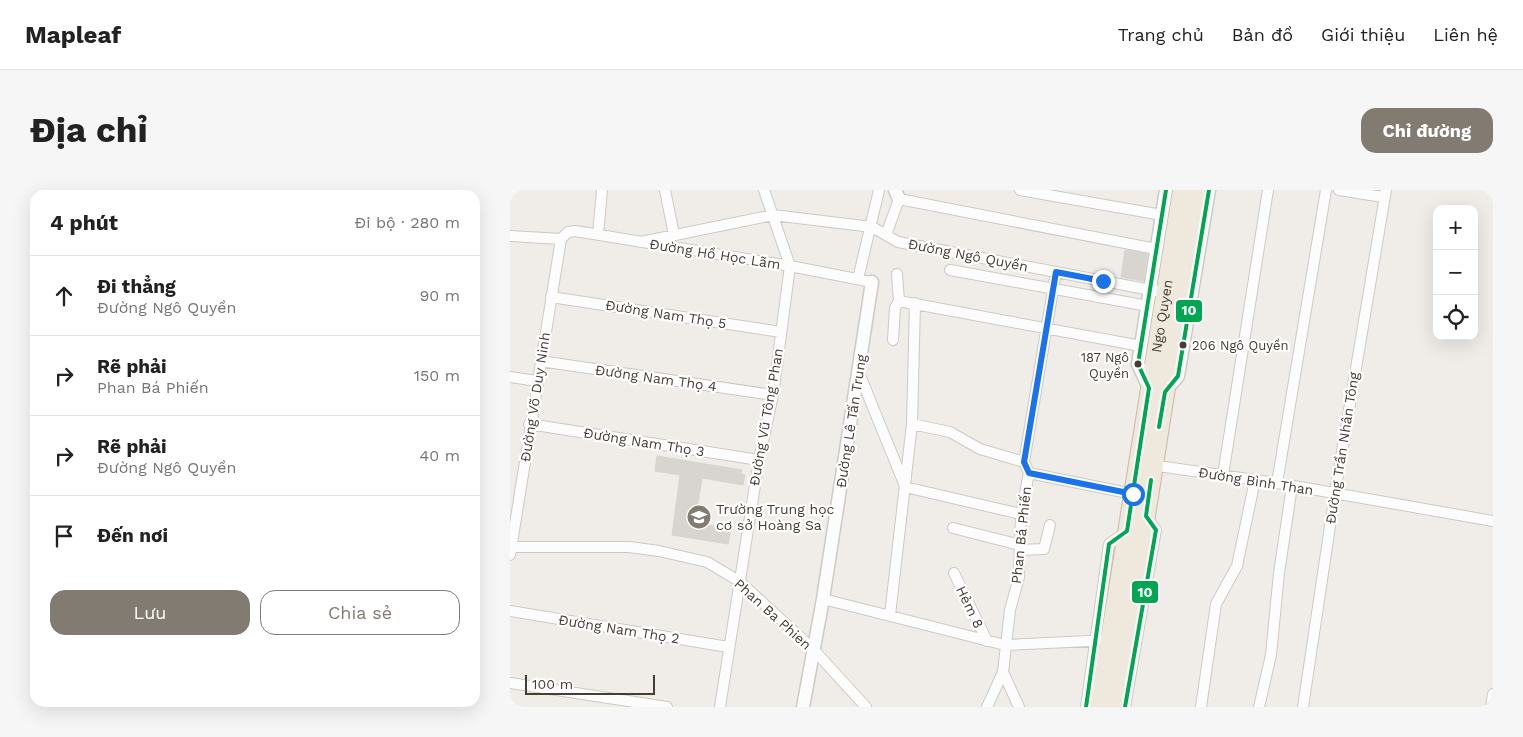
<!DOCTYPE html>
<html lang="vi">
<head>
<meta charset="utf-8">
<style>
  :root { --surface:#fff; --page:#f6f6f6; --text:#222; --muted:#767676; --line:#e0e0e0; --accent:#827b72 }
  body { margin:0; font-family:"Work Sans",sans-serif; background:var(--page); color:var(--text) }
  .controls { position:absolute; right:15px; top:15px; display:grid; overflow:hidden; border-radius:10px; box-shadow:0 5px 20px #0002 }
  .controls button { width:45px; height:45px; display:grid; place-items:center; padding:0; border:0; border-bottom:1px solid var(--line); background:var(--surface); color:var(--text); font:25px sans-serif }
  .scale { position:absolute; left:15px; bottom:12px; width:130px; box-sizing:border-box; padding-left:5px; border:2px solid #463d33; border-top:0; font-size:14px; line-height:18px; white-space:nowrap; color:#463d33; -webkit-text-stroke:4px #fff; paint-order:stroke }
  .stop { position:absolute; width:15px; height:15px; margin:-11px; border:4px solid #1a73e8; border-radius:50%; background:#fff }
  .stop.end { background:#1a73e8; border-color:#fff; box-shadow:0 1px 5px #0008 }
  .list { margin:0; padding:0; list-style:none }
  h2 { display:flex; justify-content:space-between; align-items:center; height:65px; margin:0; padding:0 20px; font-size:21px }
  h2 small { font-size:16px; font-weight:400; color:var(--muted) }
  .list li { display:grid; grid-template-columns:32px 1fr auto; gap:15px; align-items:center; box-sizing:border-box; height:80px; padding:0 20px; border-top:1px solid var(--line) }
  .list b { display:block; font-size:19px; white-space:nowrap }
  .list p { margin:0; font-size:16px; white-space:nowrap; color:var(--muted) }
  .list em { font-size:16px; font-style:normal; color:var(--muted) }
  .actions { display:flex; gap:10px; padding:15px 20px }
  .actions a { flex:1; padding:11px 0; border:1px solid var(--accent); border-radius:15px; text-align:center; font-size:18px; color:var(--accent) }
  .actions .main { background:var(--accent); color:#fff }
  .icon { flex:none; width:28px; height:28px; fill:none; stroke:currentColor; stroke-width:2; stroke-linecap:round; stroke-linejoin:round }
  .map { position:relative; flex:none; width:983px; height:517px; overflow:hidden; border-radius:15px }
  header { display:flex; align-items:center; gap:30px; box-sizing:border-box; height:70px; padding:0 25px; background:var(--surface); border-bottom:1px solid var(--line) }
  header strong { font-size:24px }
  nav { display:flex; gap:28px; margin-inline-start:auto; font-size:18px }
  .intro { display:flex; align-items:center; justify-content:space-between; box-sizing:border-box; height:120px; padding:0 30px }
  h1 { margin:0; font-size:35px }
  .button { padding:12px 22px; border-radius:15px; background:var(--accent); color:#fff; font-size:18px; font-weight:700 }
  main { display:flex; gap:30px; padding:0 30px }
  aside { flex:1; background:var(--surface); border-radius:15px; box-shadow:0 5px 20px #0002 }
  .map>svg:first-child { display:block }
</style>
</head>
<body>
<header>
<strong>Mapleaf</strong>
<nav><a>Trang chủ</a><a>Bản đồ</a><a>Giới thiệu</a><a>Liên hệ</a></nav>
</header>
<div class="intro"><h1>Địa chỉ</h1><a class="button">Chỉ đường</a></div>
<main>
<aside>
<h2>4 phút<small>Đi bộ · 280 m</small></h2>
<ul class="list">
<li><svg class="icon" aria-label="ahead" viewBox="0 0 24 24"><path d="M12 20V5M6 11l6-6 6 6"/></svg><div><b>Đi thẳng</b><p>Đường Ngô Quyền</p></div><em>90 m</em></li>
<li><svg class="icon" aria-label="right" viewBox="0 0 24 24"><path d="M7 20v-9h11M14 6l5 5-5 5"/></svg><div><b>Rẽ phải</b><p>Phan Bá Phiến</p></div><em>150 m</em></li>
<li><svg class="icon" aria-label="right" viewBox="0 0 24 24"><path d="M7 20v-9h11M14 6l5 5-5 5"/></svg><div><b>Rẽ phải</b><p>Đường Ngô Quyền</p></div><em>40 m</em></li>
<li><svg class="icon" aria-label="arrive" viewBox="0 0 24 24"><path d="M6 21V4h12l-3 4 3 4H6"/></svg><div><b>Đến nơi</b></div></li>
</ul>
<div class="actions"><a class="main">Lưu</a><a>Chia sẻ</a></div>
</aside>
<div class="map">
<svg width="983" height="517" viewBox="0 0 983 517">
  <rect width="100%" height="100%" fill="#f0ede8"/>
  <path fill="#d8d4cf" stroke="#d8d4ce" d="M 615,60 L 637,64 L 633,91 L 611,87 Z
    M 147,266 L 232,280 L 231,284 L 235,285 L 233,295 L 192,288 L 185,333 L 221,339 L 218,354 L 162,345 L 170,285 L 145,281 Z"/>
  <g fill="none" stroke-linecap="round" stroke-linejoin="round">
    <defs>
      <path id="minor" d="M 155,0 L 164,45
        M 510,0 L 652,25
        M 829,0 L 873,7
        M 88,45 L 92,0
        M 376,45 L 389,9 L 646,59
        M 0,46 L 51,49
        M 51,49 L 58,42 L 65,41 L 280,76 L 362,92
        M 131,52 L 263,25 L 362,37 L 388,52 L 646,101
        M 440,80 L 638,116
        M 387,84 L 389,111
        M 348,89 L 369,0
        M 41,107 L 271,142
        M 389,111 L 631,156
        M 383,150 L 385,118 L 389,111
        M 30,171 L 263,205
        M 349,183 L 395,296
        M 0,187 L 27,191
        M 19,234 L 249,270
        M 402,234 L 440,242 L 470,259 L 514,272
        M 641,275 L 767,293 L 983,331
        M 519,283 L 623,304
        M 713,285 L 758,0
        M 767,293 L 816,0
        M 395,297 L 511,324
        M 443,338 L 510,355
        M 0,357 L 119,357 L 149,361 L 197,372 L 229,391 L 302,458 L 356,517
        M 510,360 L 534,359 L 540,335
        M 0,365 L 51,49
        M 444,383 L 477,451
        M 313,409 L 495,455 L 600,450
        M 0,421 L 218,457
        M 380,425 L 402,234 L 405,113
        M 493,482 L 509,517
        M 0,493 L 157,517
        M 210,517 L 249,270 L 263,205 L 280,76 L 254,0
        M 477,517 L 493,482 L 500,420 L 509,387 L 511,324 L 519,283 L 514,272 L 546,82
        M 576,517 L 599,354 L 617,341
        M 615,517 L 646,340 L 636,326
        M 691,517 L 706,414 L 727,376 L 745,290
        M 749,517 L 761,465 L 769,383 L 782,296
        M 793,517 L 825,303 L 876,0
        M 981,517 L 983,504"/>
      <path id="tertiary" d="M 385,0 L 389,9
        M 639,198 L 628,174 L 656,0
        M 656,200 L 668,186 L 699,0
        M 293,517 L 313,409 L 362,92"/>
      <g id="trunk">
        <path id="s1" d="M 589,517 L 672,0"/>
        <path d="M 606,517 L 687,0"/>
      </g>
    </defs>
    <use href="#minor" stroke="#cdc9c4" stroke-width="12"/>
    <use href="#tertiary" stroke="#cdc9c4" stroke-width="15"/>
    <use href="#trunk" stroke="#cab8a0" stroke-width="20"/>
    <use href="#minor" stroke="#fdfcfc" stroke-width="10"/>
    <use href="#tertiary" stroke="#fdfcfc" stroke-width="12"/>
    <use href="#trunk" stroke="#eee8dd" stroke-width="18"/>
    <defs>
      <path id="bus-1" d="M 649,237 L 655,202 L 668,186 L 699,0
        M 576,517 L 599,354 L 617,341 L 639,198 L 628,174 L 656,0
        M 615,517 L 646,340 L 636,326 L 641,290"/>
    </defs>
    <use href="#bus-1" stroke="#fff" stroke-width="8"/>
    <use href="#bus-1" stroke="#00a651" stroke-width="4"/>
  </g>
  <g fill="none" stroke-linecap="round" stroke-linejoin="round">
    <path stroke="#1a73e8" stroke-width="6" d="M 593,91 L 546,82 L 514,272 L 519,283 L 623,304"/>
  </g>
  <defs>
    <symbol id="school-disc" viewBox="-11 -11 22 22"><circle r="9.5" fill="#827b72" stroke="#fff"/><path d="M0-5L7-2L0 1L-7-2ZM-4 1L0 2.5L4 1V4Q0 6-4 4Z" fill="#fff"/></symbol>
  </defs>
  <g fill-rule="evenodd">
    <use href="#school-disc" x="175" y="313" width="28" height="28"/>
  </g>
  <g fill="#463d33" stroke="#fff" stroke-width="2">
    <circle cx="673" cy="155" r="4.5"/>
    <circle cx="628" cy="174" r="4.5"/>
  </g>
  <g text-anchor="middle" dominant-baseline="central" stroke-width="4.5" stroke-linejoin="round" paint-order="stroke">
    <g font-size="13" fill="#463d33" stroke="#fff" text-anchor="start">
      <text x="682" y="155">206 Ngô Quyền</text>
      <text x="619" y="167" text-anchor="end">187 Ngô<tspan x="619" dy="16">Quyền</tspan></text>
    </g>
    <g font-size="14" fill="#463d33" stroke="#fff">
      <text transform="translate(205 64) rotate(9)">Đường Hồ Học Lãm</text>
      <text transform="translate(458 65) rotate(11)">Đường Ngô Quyền</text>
      <text transform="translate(156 124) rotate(9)">Đường Nam Thọ 5</text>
      <text stroke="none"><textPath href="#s1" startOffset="396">Ngo Quyen</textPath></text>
      <text transform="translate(146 188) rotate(8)">Đường Nam Thọ 4</text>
      <text transform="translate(25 207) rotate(-81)">Đường Võ Duy Ninh</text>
      <text transform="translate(256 227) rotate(-80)">Đường Vũ Tông Phan</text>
      <text transform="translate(341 231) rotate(-81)">Đường Lê Tấn Trung</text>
      <text transform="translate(134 252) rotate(9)">Đường Nam Thọ 3</text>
      <text transform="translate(832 258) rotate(-81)">Đường Trần Nhân Tông</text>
      <text transform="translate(746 291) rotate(9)">Đường Bình Than</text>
      <text transform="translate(511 345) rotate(-84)">Phan Bá Phiến</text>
      <text transform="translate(460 417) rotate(64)">Hẻm 8</text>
      <text transform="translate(263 424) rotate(42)">Phan Ba Phien</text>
      <text transform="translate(109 439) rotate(9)">Đường Nam Thọ 2</text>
    </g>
    <g font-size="14" fill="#463d33" stroke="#fff" text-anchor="start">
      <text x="206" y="319">Trường Trung học<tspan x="206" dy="16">cơ sở Hoàng Sa</tspan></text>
    </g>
  </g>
  <g stroke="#fff" stroke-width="2">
    <rect x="665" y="109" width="28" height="24" rx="5" fill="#00a651"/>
    <rect x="621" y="390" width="28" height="24" rx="5" fill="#00a651"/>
  </g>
  <g font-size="14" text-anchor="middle" font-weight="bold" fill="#fff">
    <text x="679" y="125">10</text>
    <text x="635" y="407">10</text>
  </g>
</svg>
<div class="controls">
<button>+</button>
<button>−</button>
<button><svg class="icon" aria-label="locate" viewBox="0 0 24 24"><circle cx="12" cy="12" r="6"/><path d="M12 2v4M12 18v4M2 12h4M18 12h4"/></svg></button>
</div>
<div class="scale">100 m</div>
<div class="stop" style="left:623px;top:304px"></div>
<div class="stop end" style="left:593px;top:91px"></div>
</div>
</main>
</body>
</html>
